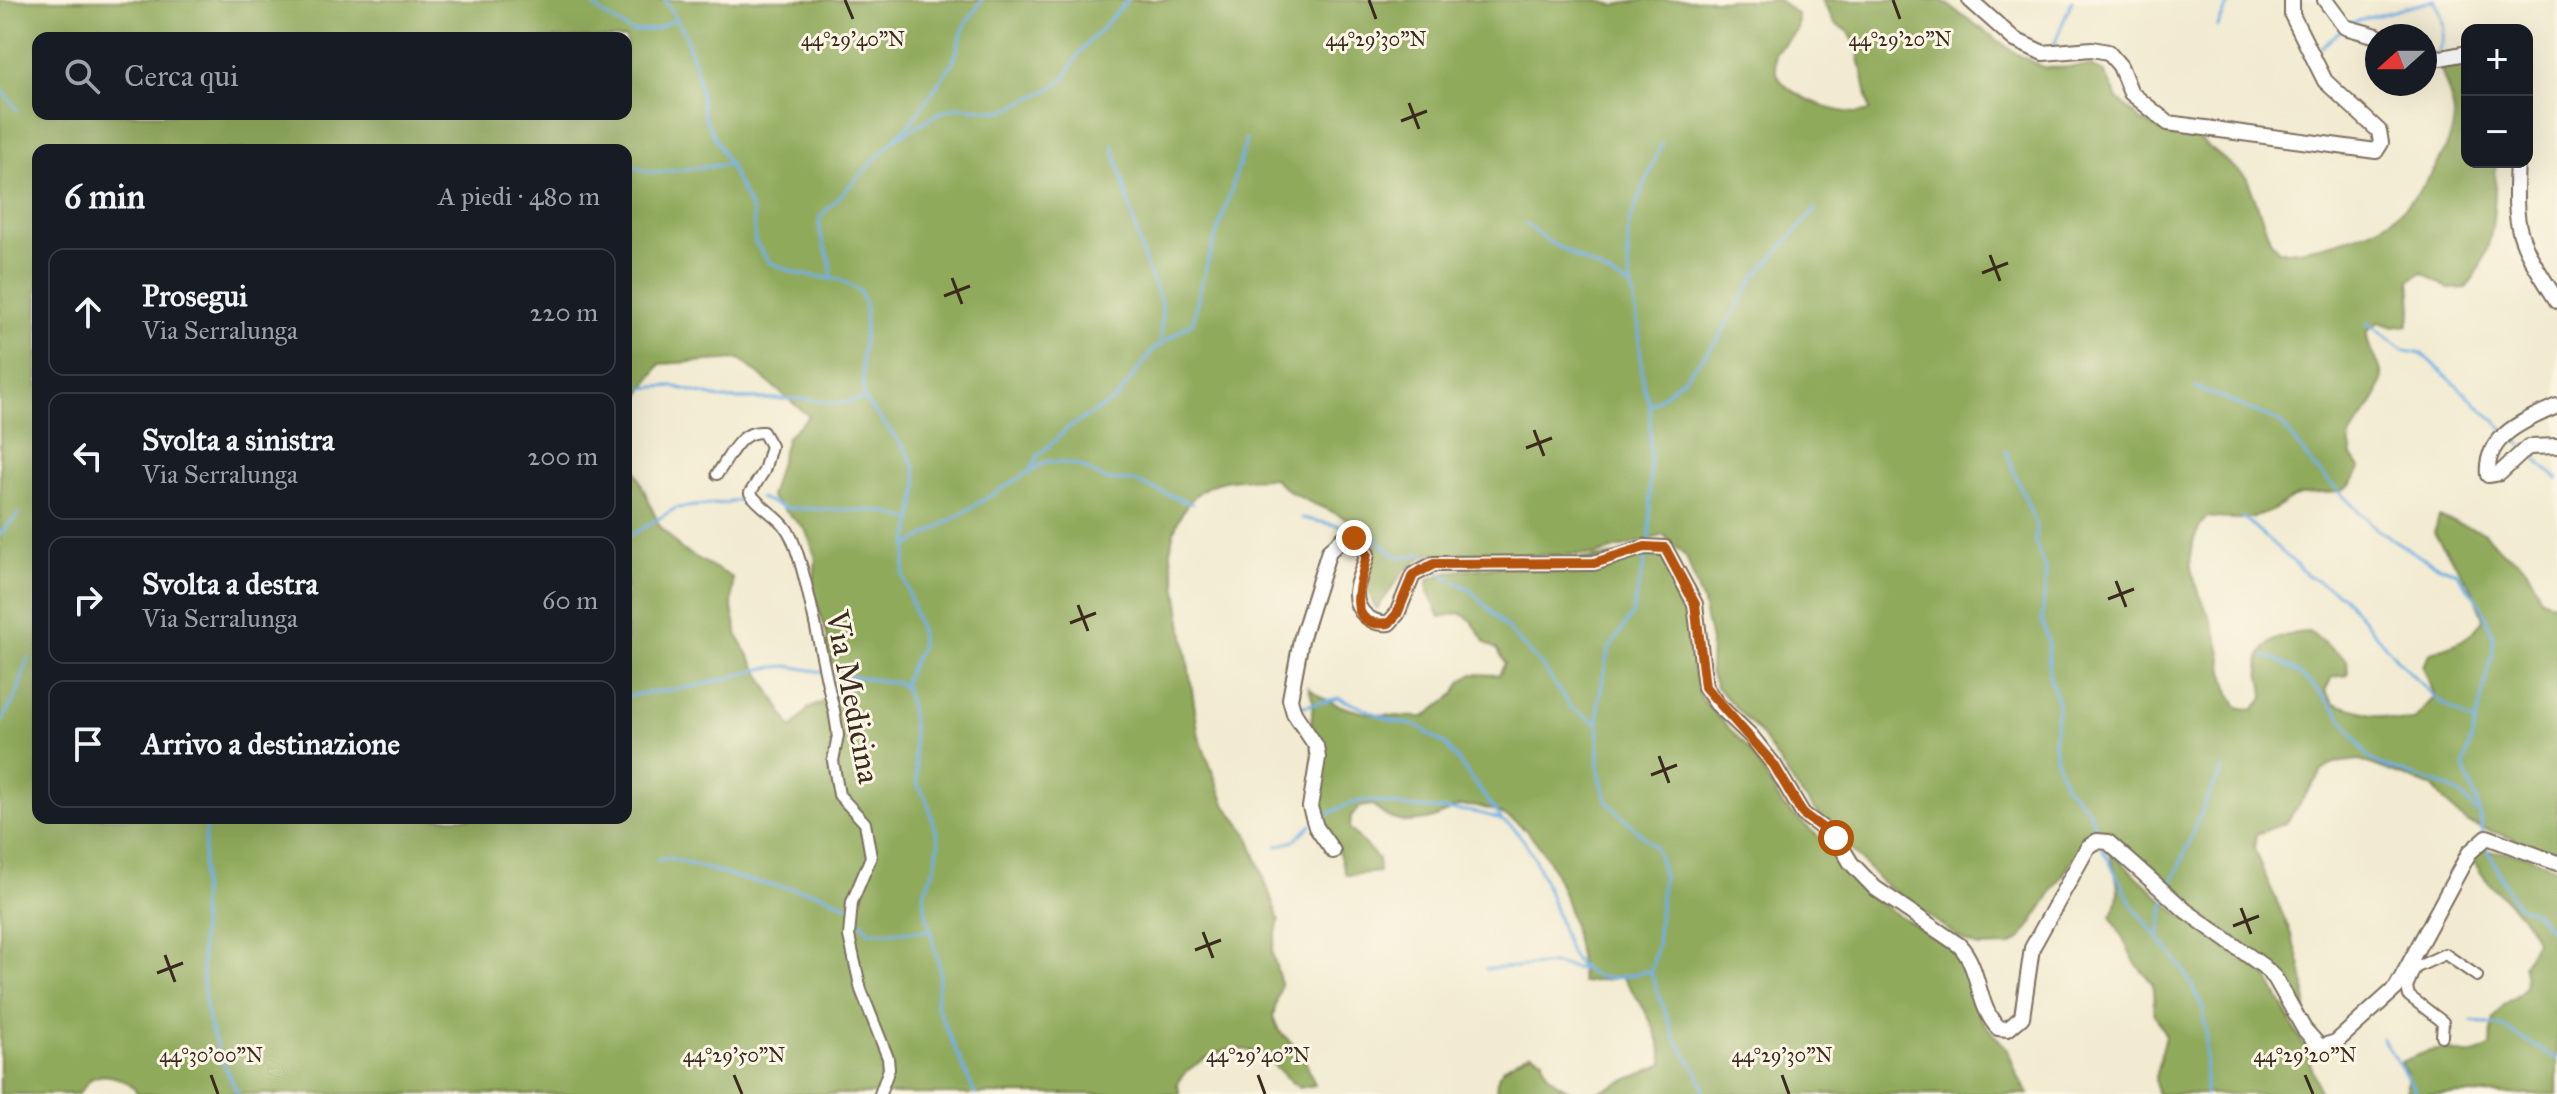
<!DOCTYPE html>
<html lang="it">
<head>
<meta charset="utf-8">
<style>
  :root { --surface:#171b24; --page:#242831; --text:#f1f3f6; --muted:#9ea1a6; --line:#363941 }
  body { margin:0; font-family:"IM FELL Great Primer",serif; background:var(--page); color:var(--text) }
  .controls { position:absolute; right:24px; top:24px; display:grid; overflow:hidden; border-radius:16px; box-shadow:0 8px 32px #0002 }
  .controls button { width:72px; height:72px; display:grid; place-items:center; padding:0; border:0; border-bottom:2px solid var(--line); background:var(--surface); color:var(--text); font:40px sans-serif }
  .compass { position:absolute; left:2365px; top:24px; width:72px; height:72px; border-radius:50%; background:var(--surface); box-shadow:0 8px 32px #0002; rotate:249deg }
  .stop { position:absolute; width:24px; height:24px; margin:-18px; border:6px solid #b45309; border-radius:50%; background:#fff }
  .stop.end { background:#b45309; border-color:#fff; box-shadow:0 2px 8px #0008 }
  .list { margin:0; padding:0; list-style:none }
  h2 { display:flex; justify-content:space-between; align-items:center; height:104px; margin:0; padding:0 32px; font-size:34px }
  h2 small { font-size:26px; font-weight:400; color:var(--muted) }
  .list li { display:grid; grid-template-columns:52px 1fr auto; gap:24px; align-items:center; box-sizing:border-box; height:128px; margin:0 16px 16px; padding:0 16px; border:2px solid var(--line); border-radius:16px }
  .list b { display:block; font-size:30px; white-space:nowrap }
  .list p { margin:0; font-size:26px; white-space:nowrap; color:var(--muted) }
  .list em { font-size:26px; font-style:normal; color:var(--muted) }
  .icon { flex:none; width:44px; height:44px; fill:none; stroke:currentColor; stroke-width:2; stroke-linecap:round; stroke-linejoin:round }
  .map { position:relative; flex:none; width:2557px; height:1094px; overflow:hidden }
  .search { position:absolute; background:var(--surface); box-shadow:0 8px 32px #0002; left:32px; top:32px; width:600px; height:88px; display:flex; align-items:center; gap:20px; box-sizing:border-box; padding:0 28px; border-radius:16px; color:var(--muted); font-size:30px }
  .panel { position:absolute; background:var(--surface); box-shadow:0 8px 32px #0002; left:32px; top:144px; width:600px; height:680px; border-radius:16px }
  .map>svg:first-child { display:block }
</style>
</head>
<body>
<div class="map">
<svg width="2557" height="1094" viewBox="0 0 2557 1094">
  <rect width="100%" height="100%" fill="#fcf5e5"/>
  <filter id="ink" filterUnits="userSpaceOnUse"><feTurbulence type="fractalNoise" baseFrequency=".0125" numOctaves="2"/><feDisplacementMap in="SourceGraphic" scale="16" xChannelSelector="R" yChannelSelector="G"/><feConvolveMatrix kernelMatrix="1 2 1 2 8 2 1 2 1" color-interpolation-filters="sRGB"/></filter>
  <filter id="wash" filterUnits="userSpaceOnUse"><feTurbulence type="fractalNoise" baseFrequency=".006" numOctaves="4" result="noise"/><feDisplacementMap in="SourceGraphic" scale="32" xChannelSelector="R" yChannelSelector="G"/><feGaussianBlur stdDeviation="1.8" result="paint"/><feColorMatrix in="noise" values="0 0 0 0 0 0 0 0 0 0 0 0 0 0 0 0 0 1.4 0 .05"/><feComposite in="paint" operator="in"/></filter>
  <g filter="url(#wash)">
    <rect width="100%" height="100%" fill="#f2ebd1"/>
    <path fill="#90aa5b" stroke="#666a3c" stroke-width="2" fill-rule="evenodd" d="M 0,0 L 1596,0 L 1615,5 L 1645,0 L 1778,0 L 1798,15 L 1797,30 L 1775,53 C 1775,63 1775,75 1783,83 C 1800,100 1847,119 1870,111 L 1857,47 L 1849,32 L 1834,23 L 1822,0 L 1941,0 L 2017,54 L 2045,68 L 2090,66 L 2104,72 L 2118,99 L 2141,121 L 2168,134 L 2199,139 L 2247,178 L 2270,239 L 2278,251 C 2305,252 2361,237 2385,223 C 2413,207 2453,151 2454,117 C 2454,102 2445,84 2441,70 L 2467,61 L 2467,162 L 2496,162 C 2494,208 2497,250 2466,288 L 2449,289 L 2422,272 L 2410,280 L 2412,310 L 2408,325 L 2393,327 L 2379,322 L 2367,331 C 2366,349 2377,355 2381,372 C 2387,394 2356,421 2349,440 L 2352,456 L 2360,468 C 2345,505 2326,487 2297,496 C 2287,499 2279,508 2269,512 C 2247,521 2231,520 2207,517 C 2167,567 2211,600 2220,649 C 2225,672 2224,687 2238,707 L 2253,710 L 2264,698 C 2264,686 2260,676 2259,665 C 2259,639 2289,633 2309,632 L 2347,660 L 2348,675 L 2332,677 L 2325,691 L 2334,704 L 2398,721 L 2414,720 L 2435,696 L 2423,667 L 2431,652 C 2453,645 2470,641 2483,619 L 2471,587 L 2434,533 L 2439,517 L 2483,532 L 2504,553 L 2518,560 L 2529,571 L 2541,599 L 2557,605 L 2557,854 L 2468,823 L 2455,813 L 2433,787 L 2360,760 L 2334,763 L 2322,771 L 2286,823 L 2256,834 L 2254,849 C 2277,908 2307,949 2306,1014 C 2271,955 2246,949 2195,909 C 2166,886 2140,858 2110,835 L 2096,835 L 2083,844 L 2022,938 L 2009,946 L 1978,947 L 1964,941 L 1879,880 L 1801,794 L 1759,732 L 1716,687 L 1710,671 L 1711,641 L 1703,604 L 1686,557 L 1664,535 L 1595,555 L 1427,554 L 1403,572 L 1377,609 C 1362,590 1372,575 1375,553 C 1356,504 1307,514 1274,478 C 1230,479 1198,476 1178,521 C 1169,541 1169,557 1175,576 L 1199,737 L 1226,806 L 1248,834 L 1279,920 L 1272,952 L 1281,984 L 1273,1016 L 1279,1031 L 1302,1053 L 1315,1085 L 1299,1088 C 1285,1079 1275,1063 1261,1055 C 1233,1040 1192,1060 1177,1083 L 1180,1094 L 138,1094 C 130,1080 106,1070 91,1079 C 87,1082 82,1090 78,1094 L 0,1094 ZM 38,38 L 626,38 L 626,114 L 38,114 ZM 38,150 L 626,150 L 626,818 L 38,818 ZM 740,359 L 809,416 L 787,437 L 770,497 L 805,529 L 811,544 L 816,559 L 813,590 L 827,635 L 827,650 L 839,680 L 837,695 L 808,709 L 792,729 L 738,637 L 732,608 L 733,578 L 681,549 L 659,525 L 634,467 L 633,406 L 660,364 Z
      M 1656,552 L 1663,556 L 1679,582 L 1688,608 L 1695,674 L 1702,700 L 1750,750 L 1783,806 L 1834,850 L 1846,874 L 1863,893 L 1948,946 L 1967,968 L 1982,1020 L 2008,1050 L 2017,1075 L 2029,1094 L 1593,1094 L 1664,1064 C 1660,1033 1641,1001 1622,977 L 1582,983 C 1576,915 1549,802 1461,806 C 1451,807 1444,815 1434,818 C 1411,824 1390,825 1373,805 L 1360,807 L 1351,816 L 1350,829 L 1378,859 L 1379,872 L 1346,875 L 1338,850 L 1327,836 L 1316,809 L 1311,727 L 1313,701 L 1309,688 C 1340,714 1385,717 1424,717 L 1455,694 L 1462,681 L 1473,674 L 1499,675 L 1505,663 L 1498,650 L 1486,643 L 1471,620 L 1460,613 L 1440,617 L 1428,592 L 1428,579 L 1453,571 Z
      M 2484,850 L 2525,855 L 2557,869 L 2557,1094 L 2407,1094 L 2407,1074 L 2401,1062 C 2413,1057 2427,1050 2440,1050 C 2464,1050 2466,1062 2491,1046 C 2492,1037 2491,1027 2494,1019 C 2505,992 2535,1002 2523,965 L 2536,941 C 2525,906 2483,889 2473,857 Z
      M 2109,851 L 2176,912 L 2267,976 L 2307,1052 L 2320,1094 L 2157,1094 L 2155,1077 L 2166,1036 L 2154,1012 L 2153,984 L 2136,964 L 2111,916 C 2124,895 2116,874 2109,851 Z
      M 1531,1053 L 1543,1059 C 1546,1082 1558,1082 1575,1094 L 1497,1094 C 1493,1068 1511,1063 1531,1053 Z"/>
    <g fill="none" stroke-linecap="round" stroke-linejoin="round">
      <path stroke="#72afe4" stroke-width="3" d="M 589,0 L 600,12 L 632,32 L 656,29 L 676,19
        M 665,0 L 684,32 L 697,72 L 704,116 L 753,213 L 755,242 L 761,251 L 769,262 L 799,274 L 841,280 L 860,291 L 866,310 L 862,360 L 864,399 L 905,449 L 915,467 L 918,485 L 903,575 L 921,635 L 921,646 L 904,681 L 912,719 L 917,784 L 926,798 L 939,841 L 935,867 L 924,892 L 925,909 L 940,970 L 936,1005 L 975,1094
        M 2434,0 C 2444,17 2448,36 2437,52
        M 2353,22 L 2435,0
        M 2217,27 L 2231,0
        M 2053,47 L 2072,0
        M 2322,47 L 2340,31
        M 0,86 L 17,110
        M 895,139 L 941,112 L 957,107 L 1003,111 L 1048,90 L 1064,79 L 1080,52 L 1128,0
        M 1113,145 L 1145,263 L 1162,304 L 1161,341
        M 626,165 L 653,173 L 731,164
        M 1525,223 L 1546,240 L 1631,287
        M 831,279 C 834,255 816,241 820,217 L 913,120 L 953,62 L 965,25 L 982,0
        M 2367,323 L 2405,351 L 2422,354 L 2504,429
        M 626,379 L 640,388 L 672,386 L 723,399 L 809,399 L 835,404 L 864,399
        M 2195,387 L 2280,422 L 2315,468 L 2378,530 L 2424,559 L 2457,573 L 2481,606 L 2493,635 L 2493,654 L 2464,767 L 2478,805 L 2483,834
        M 1650,406 L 1686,376 L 1717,341 L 1755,277 L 1816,209
        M 2510,435 L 2522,446
        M 2006,451 L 2036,525 L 2035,543 L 2046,570 L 2042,622 L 2048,640 L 2049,674 L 2058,704 L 2054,744 L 2058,767 L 2065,785 L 2088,809 L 2098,837
        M 2530,454 L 2557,479
        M 1031,469 L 1038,456 L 1067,429 L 1117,398 L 1153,350 L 1193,322 C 1204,259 1231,201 1246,139
        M 760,498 L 784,508 L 880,511 L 912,520
        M 2243,517 L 2310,577 L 2343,596 L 2403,666 L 2439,701 L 2473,722
        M 1302,518 L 1368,532 L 1397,557 L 1423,554 L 1429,561
        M 0,535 L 18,514
        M 626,538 L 676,508 L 726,503 L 749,497
        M 1650,541 L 1650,406 L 1643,386 L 1639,329 L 1628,268 L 1628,225 L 1662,143
        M 910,545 L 1047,461 L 1079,465 L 1106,480 L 1134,481 L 1192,504
        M 1647,552 L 1632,615 L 1608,651 L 1598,705 L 1599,773 L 1608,803 L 1654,846 L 1660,860 L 1663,875 L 1657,945 L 1651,973 L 1675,1038 L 1698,1073 L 1705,1094
        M 1436,570 L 1472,591 L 1542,666 L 1571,708 L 1598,724
        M 2265,656 C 2301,665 2335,707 2355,737 C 2361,745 2365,756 2374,761 C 2405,779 2457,778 2476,812
        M 830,673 L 898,683 L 904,688
        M 626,696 L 696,686 L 766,668 L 787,666 L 823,672
        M 1300,707 L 1339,698 L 1393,721 L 1418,726 L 1447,746 L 1501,819
        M 0,725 L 18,692 L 28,658
        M 208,818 C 200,866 197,980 210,1026 C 216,1048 227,1073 238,1094
        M 1320,818 C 1369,791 1367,803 1419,808 C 1447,811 1476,808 1503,821 C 1537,837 1557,921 1571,955 C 1594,988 1614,977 1649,971
        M 2486,845 L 2510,895 L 2518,905 L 2535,913 L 2557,939
        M 1278,846 L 1294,841 L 1311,825
        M 2102,848 L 2133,906 L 2183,969 L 2203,1008 L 2206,1034 L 2205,1094
        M 657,860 L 669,858 L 749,881 L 819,893 L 849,906
        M 2169,890 C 2187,851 2200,806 2223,770
        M 854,912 L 869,932 L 932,931
        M 2159,937 L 2165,901
        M 1486,969 L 1554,964 L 1581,969
        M 2472,1021 L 2503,1027 L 2557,1059
        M 2382,1038 L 2418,1094"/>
    </g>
  </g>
  <g filter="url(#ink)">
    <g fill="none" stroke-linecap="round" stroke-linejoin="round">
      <defs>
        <path id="street" d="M 717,474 C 730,457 739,430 763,432 L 771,446 L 764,471 L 750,493 C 760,507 776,515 786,528 C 805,553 823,671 834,710 L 838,735 L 833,761 L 839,795 L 865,823 L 871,857 L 852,902 L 849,936 L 861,990 L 888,1058 L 889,1069 L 880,1094
          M 2412,965 L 2415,968 L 2445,954 L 2477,976
          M 2415,968 L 2407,987 L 2409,996 L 2443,1022 L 2442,1036"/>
        <path id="secondary" d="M 1970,0 L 2015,40 L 2043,53 L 2092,49 L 2108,52 L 2120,66 L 2131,93 L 2168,123 L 2376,151 L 2381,143 L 2379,131 L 2325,81 L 2292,15 L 2292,0
          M 2325,0 L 2345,27 L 2377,36
          M 2425,53 L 2441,58 L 2467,53
          M 2517,162 C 2513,235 2519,240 2557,301
          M 2557,406 C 2528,419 2484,435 2488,475 L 2500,473 L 2528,447 L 2557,446
          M 1333,851 L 1316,827 L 1310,807 L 1318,758 L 1316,746 L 1294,713 L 1290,699 L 1301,640 L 1329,551 L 1346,536 L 1361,544 L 1367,554 C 1365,567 1357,579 1356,592 C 1355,611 1371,625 1389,623 L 1397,614 L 1413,575 L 1434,564 L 1594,563 L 1645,547 L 1665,548 L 1695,604 L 1705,687 L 1717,704 L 1751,736 L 1774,765 L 1803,814 L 1836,838 L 1851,863 L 1875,888 L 1959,945 C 1981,968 1976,1005 1998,1028 L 2008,1029 L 2022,1017 L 2032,948 L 2088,847 L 2097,841 L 2108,842 L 2186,911 L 2263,966 L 2275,978 L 2304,1029 L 2320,1047 L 2336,1042 L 2396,988 L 2469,853 L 2487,837 L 2557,863"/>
      </defs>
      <use href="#street" stroke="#7b6e5d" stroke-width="14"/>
      <use href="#secondary" stroke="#7b6e5d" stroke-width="18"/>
      <use href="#street" stroke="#fff" stroke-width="10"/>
      <use href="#secondary" stroke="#fff" stroke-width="14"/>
    </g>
  </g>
  <g fill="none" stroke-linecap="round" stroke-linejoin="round" filter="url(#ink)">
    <path stroke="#b45309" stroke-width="10" d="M 1354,538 L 1367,554 C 1364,576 1339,629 1389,623 L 1397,614 L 1413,575 L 1434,564 L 1594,563 L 1645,547 L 1665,548 L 1695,604 L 1705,687 L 1774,765 L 1803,814 L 1836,838"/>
  </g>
  <path fill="none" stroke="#3b2a1e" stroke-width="3" d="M 845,0 L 853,19M 1369,0 L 1376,19M 1893,0 L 1900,19M 1409,103 L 1419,129M 1401,121 L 1427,111M 1990,255 L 2000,281M 1982,273 L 2008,263M 952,278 L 962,304M 944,296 L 970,286M 1534,430 L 1544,456M 1526,448 L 1552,438M 2116,581 L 2126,607M 2108,599 L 2134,589M 1078,605 L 1088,631M 1070,623 L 1096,613M 1659,756 L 1669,783M 1651,775 L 1677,765M 2241,908 L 2251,934M 2233,926 L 2259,916M 1203,932 L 1213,958M 1195,950 L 1221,940M 165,955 L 175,982M 157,973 L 183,963M 211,1075 L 218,1094M 734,1075 L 742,1094M 1258,1075 L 1265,1094M 1782,1075 L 1789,1094M 2305,1075 L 2313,1094"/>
  <g text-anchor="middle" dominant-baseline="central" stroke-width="6" stroke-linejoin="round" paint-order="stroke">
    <g font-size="32" fill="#3b2a1e" stroke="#fcf5e5">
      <text transform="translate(853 697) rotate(79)">Via Medicina</text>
    </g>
  </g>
  <g font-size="20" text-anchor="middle" fill="#3b2a1e" stroke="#fcf5e5" stroke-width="6" stroke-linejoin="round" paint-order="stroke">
    <text x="853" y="46">44°29'40"N</text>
    <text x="1376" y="46">44°29'30"N</text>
    <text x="1900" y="46">44°29'20"N</text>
    <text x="211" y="1062">44°30'00"N</text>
    <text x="734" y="1062">44°29'50"N</text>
    <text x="1258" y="1062">44°29'40"N</text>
    <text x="1782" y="1062">44°29'30"N</text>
    <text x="2305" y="1062">44°29'20"N</text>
  </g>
</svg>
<div class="controls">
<button>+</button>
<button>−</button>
</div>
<svg class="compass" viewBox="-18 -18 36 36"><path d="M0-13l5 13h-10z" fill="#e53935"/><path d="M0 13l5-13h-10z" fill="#9ea1a6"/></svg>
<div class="stop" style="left:1836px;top:838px"></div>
<div class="stop end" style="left:1354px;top:538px"></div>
<div class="search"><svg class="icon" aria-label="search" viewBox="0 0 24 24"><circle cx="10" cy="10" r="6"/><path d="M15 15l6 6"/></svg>Cerca qui</div>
<section class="panel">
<h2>6 min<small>A piedi · 480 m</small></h2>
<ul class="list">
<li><svg class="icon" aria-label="ahead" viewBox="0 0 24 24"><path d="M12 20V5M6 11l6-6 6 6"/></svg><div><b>Prosegui</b><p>Via Serralunga</p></div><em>220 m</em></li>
<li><svg class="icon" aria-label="left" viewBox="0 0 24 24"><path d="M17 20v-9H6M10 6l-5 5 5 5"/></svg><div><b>Svolta a sinistra</b><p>Via Serralunga</p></div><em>200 m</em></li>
<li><svg class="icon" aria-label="right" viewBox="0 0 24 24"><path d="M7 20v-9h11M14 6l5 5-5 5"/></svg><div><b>Svolta a destra</b><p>Via Serralunga</p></div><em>60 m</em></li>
<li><svg class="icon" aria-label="arrive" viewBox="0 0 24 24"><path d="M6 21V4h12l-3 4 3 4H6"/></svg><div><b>Arrivo a destinazione</b></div></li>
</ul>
</section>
</div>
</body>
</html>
